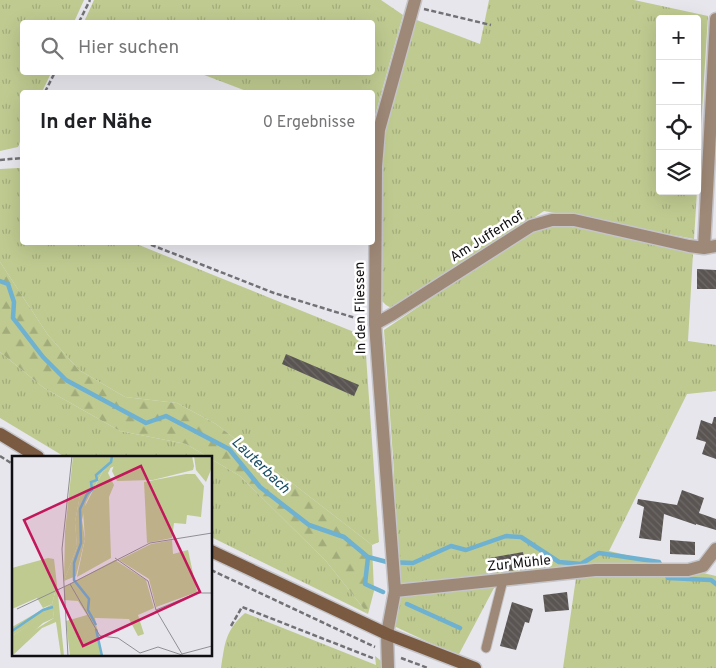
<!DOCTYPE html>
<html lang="de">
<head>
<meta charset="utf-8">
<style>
  :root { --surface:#fff; --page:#f6f6f6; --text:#202124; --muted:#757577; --line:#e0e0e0 }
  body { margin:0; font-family:Overpass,sans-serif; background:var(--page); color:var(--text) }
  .controls { position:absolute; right:15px; top:15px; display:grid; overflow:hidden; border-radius:5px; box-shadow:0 5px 20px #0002 }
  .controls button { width:45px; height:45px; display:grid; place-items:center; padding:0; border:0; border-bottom:1px solid var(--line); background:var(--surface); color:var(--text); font:25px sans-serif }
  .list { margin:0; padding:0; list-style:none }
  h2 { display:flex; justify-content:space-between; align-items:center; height:65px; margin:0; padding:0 20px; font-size:21px }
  h2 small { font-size:16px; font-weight:400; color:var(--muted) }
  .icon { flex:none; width:28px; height:28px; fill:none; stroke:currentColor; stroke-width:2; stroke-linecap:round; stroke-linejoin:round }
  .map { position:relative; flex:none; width:716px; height:668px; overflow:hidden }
  .search { position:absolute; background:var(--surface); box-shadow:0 5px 20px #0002; left:20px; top:20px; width:355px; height:55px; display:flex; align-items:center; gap:12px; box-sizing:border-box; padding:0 18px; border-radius:5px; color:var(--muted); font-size:19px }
  .panel { position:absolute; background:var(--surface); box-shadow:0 5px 20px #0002; left:20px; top:90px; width:355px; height:155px; border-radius:5px }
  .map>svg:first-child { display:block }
</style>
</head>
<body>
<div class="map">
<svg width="716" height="668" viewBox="0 0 716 668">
  <defs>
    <pattern id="grass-tufts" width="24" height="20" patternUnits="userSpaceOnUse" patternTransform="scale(1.25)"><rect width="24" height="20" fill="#beca90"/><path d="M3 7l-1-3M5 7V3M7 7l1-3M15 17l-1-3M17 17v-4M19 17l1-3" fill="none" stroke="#a2ac7b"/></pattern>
    <pattern id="forest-firs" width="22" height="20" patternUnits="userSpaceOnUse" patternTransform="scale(1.25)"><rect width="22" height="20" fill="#beca90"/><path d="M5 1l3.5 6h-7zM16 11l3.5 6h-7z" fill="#a2ac7b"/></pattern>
    <pattern id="building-back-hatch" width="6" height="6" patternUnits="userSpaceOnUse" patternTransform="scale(1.25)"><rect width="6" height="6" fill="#5a5553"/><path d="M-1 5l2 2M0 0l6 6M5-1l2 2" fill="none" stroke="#6d6967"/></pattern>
  </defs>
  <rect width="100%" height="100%" fill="#e6e6ec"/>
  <path fill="url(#grass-tufts)" d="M 0,0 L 84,0 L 74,22 L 22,22 L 22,72 L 51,73 L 42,92 L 22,92 L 22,136 L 18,147 L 0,151 Z
    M 94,0 L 381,0 L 403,15 L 373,123 L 372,92 L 249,92 L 199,73 L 372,72 L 372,22 L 84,22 Z
    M 489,0 L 634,0 L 708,16 L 697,189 L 697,19 L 660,19 L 660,191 L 697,191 L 694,239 L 544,211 L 393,309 L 386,305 L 381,300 L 381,186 L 385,127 L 414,19 L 480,44 Z
    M 19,168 L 22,169 L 22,242 L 134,243 L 354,332 L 365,341 L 379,542 L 372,545 L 216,424 L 177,403 L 125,397 L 79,370 L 48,335 L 0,262 L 0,169 Z
    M 574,225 L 693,253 L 688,341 L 716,345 L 716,391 L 687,394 L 609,551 L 716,576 L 716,668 L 563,668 L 576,578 L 494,588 L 458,656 L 396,627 L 394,472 L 384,330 L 522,237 L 545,227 Z
    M 0,352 L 44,388 L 120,431 L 186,444 L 208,457 L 65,457 L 0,418 Z
    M 211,459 L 240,476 L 326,561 L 368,614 L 211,537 Z
    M 245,613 L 376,665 L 375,656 L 390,668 L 221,668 C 225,643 225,631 245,613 Z"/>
  <path fill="url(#forest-firs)" d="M 0,262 L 48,335 L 79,370 L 125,397 L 177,403 L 216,424 L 372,545 L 374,591 L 368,614 L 326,561 L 240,476 L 211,459 L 211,457 L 208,457 L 186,444 L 120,431 L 44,388 L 0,352 Z"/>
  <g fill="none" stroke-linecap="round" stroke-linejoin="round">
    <path stroke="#6fb1d1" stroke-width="4.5" d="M 0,281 L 8,284 L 14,302 L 13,318 L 43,357 L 66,380 L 146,423 L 166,416 L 229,449 L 260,487 L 309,525 L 344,537 L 368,557 L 387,562 L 413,563 L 451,546 L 466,550 L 506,536 L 521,537 L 559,562 L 581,564 L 599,553 L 659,562 L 668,578 L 711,580 L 716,584
      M 368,557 L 365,584 L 383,592
      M 407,604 L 460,628"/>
  </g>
  <path fill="url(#building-back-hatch)" d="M 697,269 L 716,270 L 716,289 L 697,289 Z
    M 286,354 L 359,385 L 354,396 L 282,364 Z
    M 714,417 L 716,417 L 716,459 L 702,454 L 706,442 L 696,439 L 701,420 L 712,424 Z
    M 682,490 L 704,498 L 699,513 L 716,519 L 716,530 L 696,524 L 696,525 L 664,514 L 661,541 L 639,538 L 644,507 L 637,504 L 638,499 L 677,505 Z
    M 670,540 L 695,542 L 695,555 L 670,554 Z
    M 523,552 L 526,569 L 491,573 L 489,558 Z
    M 567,592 L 569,610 L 545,612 L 543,595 Z
    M 512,602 L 533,609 L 529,623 L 525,622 L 516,650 L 500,646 Z"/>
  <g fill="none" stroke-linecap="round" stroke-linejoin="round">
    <defs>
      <path id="lane" d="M 486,648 L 503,580"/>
      <path id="street" d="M 704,248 L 716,19
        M 375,324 L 393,314 L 531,226 L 552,220 L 574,220 L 689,246 L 704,248 L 716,246
        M 395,591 L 375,324 L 376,166 L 379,130 L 415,0
        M 388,668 L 387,634 L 395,591 L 595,570 L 688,570 L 703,566 L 716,549"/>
      <path id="secondary" d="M 0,434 L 38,457
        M 211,551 L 387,634 L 475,668"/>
    </defs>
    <use href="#lane" stroke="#c4c4c9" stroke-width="11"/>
    <use href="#street" stroke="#c4c4c9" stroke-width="15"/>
    <use href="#secondary" stroke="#c4c4c9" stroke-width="15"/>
    <path stroke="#727276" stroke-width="2.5" stroke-dasharray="5 2.5" stroke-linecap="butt" d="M 424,9 L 491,25
      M 79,22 L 90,0
      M 45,92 L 55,72
      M 0,160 L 22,158
      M 144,242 L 274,293 L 362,320
      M 0,456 L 14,465
      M 211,570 L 375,647
      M 231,626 L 242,607 L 375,659
      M 401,658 L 428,668"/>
    <use href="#lane" stroke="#9e8877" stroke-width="9"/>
    <use href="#street" stroke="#9e8877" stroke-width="12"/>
    <use href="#secondary" stroke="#7a5b42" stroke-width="12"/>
  </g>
  <g text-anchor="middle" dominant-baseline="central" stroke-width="5" stroke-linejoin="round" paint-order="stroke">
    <g font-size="14" fill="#0f0f11" stroke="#fff">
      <text transform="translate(487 237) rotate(-32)">Am Jufferhof</text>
      <text transform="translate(361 308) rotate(-91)">In den Fliessen</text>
      <text transform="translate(519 564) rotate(-6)">Zur Mühle</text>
    </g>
    <g font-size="15" font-style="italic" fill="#194e65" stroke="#fff">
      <text transform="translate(260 466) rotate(44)">Lauterbach</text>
    </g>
  </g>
  <g transform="translate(12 456)">
    <rect width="200" height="200" fill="#e6e6ec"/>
    <path d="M 61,0 L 94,0 L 94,4 L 68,39 L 63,66 L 65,91 L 52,125 L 53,76 ZM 115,0 L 180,0 L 182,10 L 181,14 L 141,24 L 105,25 L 100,15 L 102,9 ZM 99,11 L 96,17 L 102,29 L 97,41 L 99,102 L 65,121 L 73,83 L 71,54 L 91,15 ZM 174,18 L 183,18 L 192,30 L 189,61 L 175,59 L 174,68 L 162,67 L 160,82 L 135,87 L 132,26 ZM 160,84 L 161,98 L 176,94 L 185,136 L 144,151 L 137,123 L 107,104 L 139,88 ZM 36,102 L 42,103 L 45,129 L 40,148 L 31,152 L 25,142 L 0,153 L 0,112 ZM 103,104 L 134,124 L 142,152 L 126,159 L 132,178 L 126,180 L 117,163 L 83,162 L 90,200 L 58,200 L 54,165 L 75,159 L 66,145 L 52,144 L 52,131 ZM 41,153 L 42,162 L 31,167 L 0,195 L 0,180 Z" fill="#beca90"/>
    <path d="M 94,0 L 115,0 L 110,7 L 91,15 L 74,46 L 70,64 L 73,83 L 64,120 L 52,125 L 65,91 L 63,66 L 68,39 ZM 182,0 L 200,0 L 200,11 L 194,26 L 184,14 ZM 45,129 L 52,200 L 49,200 L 44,166 L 30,172 L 0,200 L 2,191 L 13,180 L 42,162 L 41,154 L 0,180 L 0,171 L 40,148 Z" fill="#beca90"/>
    <path fill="none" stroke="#6fb1d1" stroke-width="2.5" d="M 84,169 L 76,154 L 77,143 L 62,124 L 62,107 L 69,87 L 68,53 L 75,38 L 80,34 L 79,26 L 85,24 L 84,19 L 99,6 L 100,0M 84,173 L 90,200M 0,175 L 31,154 L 41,151"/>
    <path fill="none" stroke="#909094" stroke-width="1" d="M 200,59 L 200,93M 103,102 L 136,125 L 144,154 L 170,198M 58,128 L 138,87 L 200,77M 5,153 L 58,128 L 88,180 L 106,182 L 128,197 L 146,191 L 173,200M 144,154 L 185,137 L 200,137M 170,198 L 200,190M 56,200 L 50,93 L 60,0"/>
    <path fill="#c2185b" fill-opacity="0.15" stroke="#c2185b" stroke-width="2.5" d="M 129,10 L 188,136 L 71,190 L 12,64 Z"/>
    <rect width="200" height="200" fill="none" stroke="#0f0f11" stroke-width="2.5"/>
  </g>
</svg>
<div class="controls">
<button>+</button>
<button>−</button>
<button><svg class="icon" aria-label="locate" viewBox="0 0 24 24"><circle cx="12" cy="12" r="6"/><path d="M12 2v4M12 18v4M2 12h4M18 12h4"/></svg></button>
<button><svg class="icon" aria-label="layers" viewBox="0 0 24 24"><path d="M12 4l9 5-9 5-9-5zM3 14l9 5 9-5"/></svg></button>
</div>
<div class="search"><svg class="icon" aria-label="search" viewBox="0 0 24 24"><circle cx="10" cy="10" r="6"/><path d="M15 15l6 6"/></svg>Hier suchen</div>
<section class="panel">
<h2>In der Nähe<small>0 Ergebnisse</small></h2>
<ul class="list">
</ul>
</section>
</div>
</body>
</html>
